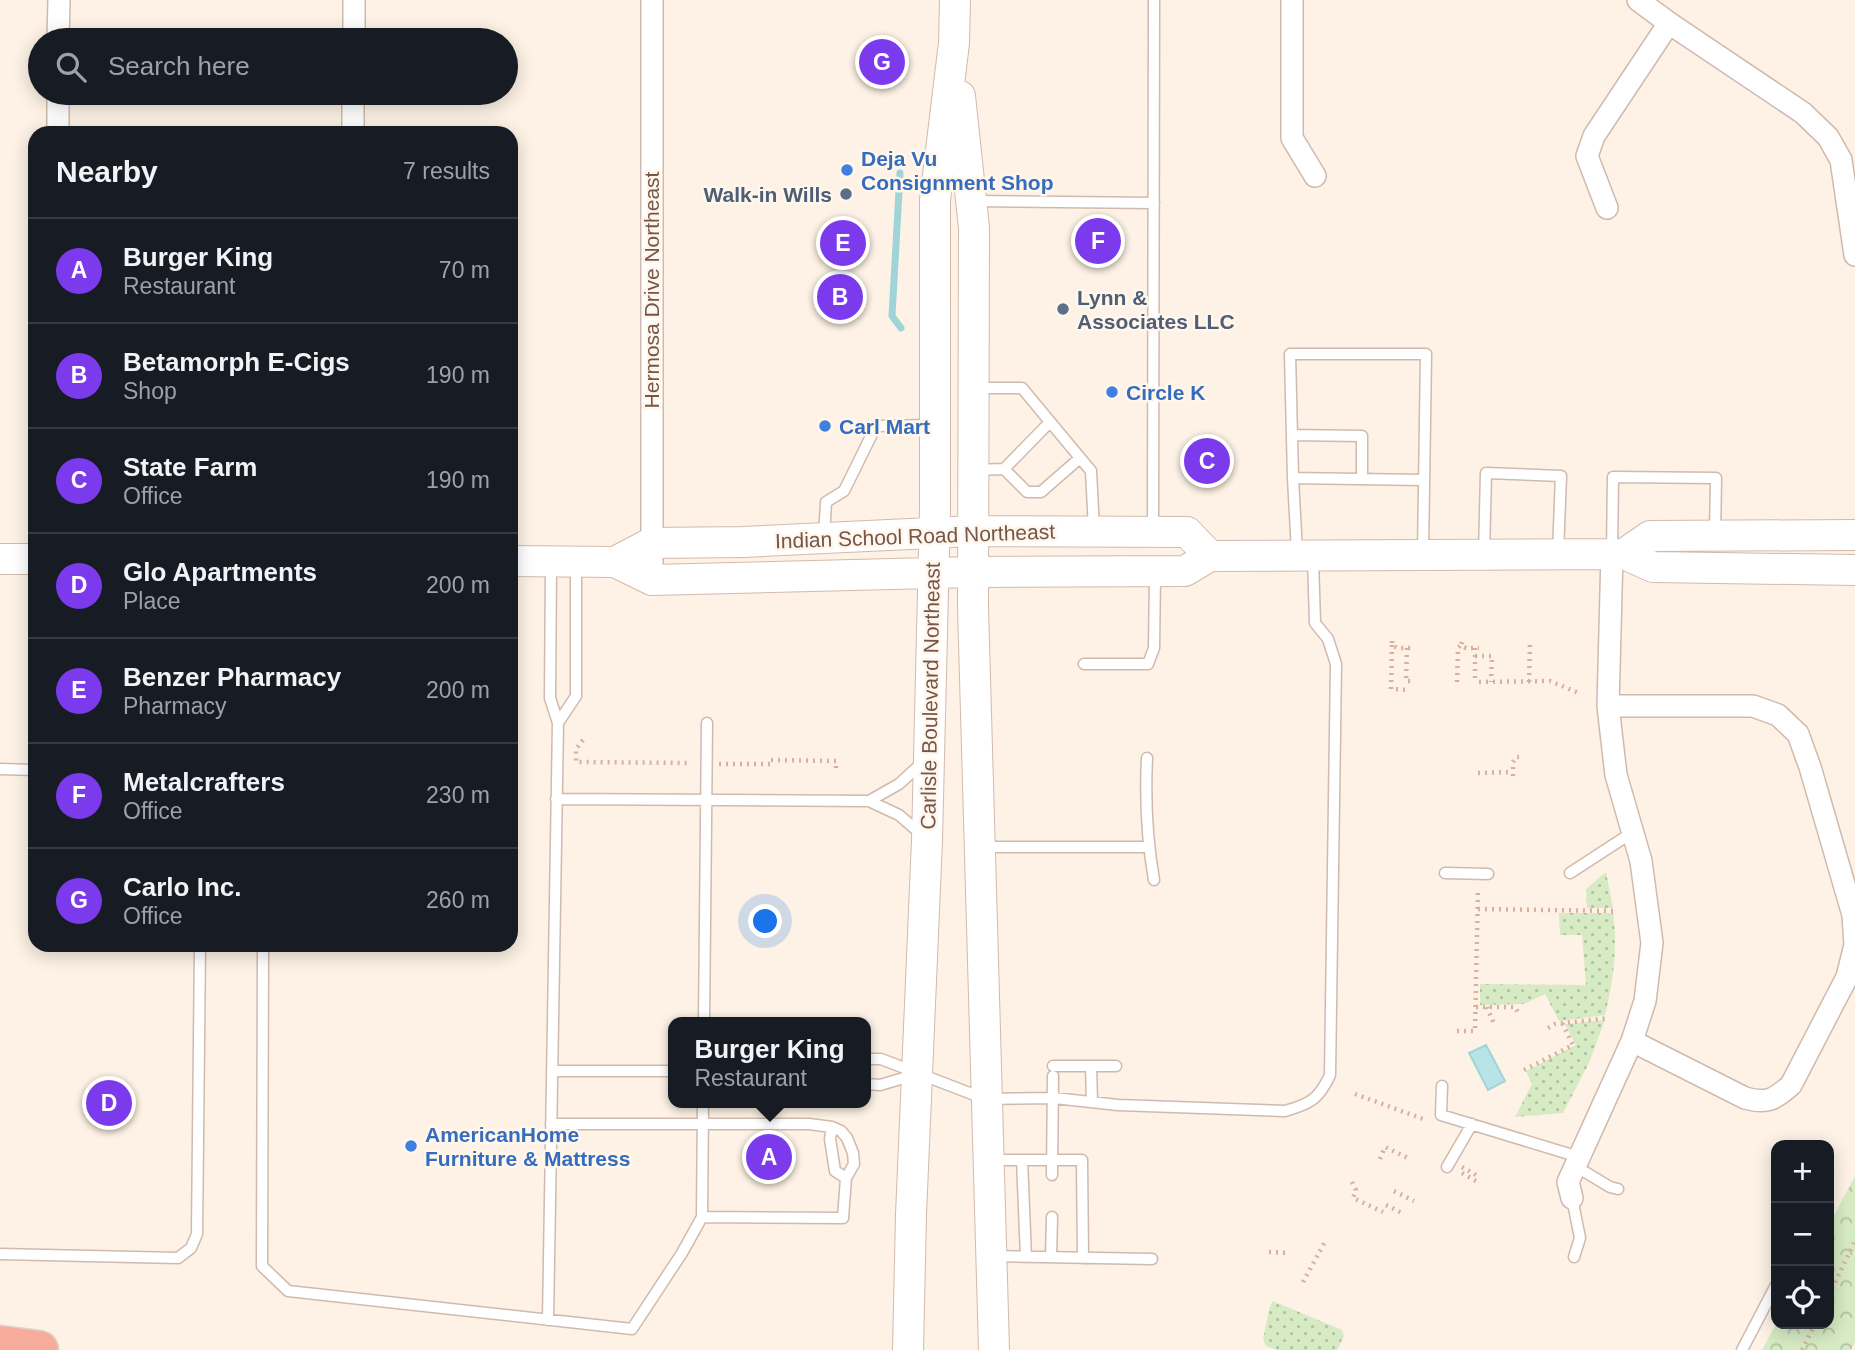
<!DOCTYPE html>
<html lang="en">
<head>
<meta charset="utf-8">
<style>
  :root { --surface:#171b24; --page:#20242c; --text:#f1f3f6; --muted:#9ea1a6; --line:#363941; --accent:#7c3aed }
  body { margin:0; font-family:Arial,sans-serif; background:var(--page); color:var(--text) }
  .controls { position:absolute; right:21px; bottom:21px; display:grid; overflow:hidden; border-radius:14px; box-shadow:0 4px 18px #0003 }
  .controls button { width:63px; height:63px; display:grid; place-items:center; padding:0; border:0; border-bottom:2px solid var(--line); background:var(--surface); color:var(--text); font:35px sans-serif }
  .you { position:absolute; left:766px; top:922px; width:24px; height:24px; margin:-18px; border:5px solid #fff; border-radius:50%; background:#1a73e8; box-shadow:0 0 0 10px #1a73e833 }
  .badge { display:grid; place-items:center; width:46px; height:46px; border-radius:50%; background:var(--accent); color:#fff; font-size:23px; font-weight:700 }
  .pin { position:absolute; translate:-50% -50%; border:4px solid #fff; box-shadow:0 2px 7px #0006 }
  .popup { position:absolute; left:668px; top:1017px; width:203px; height:91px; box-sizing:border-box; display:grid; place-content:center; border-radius:14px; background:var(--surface); filter:drop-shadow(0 2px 5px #0005); font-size:23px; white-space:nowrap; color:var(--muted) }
  .popup b { font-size:26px; color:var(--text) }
  .popup::after { content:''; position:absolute; left:50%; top:100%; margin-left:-14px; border:14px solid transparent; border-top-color:var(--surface) }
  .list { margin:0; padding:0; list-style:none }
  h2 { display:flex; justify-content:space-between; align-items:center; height:91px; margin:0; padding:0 28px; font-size:30px }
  h2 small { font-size:23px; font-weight:400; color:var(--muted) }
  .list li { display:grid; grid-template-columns:46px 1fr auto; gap:21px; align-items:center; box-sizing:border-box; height:105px; padding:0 28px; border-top:2px solid var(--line) }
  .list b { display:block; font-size:26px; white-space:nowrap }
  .list p { margin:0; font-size:23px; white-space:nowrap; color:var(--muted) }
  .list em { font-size:23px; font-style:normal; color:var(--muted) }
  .icon { flex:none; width:38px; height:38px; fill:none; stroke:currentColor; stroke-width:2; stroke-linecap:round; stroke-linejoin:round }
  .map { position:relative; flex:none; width:1855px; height:1350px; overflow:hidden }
  .search { position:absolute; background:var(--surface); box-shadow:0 4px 18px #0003; left:28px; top:28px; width:490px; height:77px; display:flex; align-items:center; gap:18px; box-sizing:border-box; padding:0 24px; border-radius:38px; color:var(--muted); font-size:26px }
  .panel { position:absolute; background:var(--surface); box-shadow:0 4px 18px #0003; left:28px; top:126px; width:490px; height:826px; border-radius:21px }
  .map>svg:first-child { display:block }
</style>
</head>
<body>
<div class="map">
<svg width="1855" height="1350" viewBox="0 0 1855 1350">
  <defs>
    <pattern id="grass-dots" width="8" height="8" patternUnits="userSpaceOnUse" patternTransform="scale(1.75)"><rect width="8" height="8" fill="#d6eac3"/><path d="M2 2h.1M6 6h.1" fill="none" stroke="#b2c0a0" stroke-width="1.8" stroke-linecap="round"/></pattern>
    <pattern id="park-crowns" width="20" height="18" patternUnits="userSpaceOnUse" patternTransform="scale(1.75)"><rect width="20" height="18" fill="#d6eac3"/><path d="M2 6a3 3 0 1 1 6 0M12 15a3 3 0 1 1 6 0" fill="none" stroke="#b2c0a0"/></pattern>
  </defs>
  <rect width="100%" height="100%" fill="#fdf2e5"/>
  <path fill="url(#grass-dots)" d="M 1606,872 L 1613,908 L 1587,908 L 1586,889 Z
    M 1559,913 L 1613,913 C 1618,948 1613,982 1605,1015 L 1559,1021 L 1545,994 L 1524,1004 L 1480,1005 L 1480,984 L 1586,985 L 1582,935 L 1560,935 Z
    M 1605,1020 L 1589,1063 L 1563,1113 L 1515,1117 L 1532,1084 L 1526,1071 L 1576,1045 L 1565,1024 Z
    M 1273,1301 L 1342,1330 L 1344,1336 L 1337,1350 L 1277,1350 L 1266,1346 L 1263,1339 L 1270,1306 Z"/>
  <path fill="url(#park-crowns)" d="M 1855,1176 L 1855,1342 L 1851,1350 L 1762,1350 L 1776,1324 L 1829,1324 L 1829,1225 Z"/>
  <path fill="#b9e4e7" stroke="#9fd4d8" stroke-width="2" d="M 1486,1045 L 1505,1081 L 1488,1090 L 1469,1053 Z"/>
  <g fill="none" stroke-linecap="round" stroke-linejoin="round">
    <path stroke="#9fd4d8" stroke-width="7" d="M 900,173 L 892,316 L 901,328"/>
    <defs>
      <path id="lane" d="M 974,201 L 1154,203
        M 976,388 L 1022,388 L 1091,471 L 1094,529
        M 1292,435 L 1362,436 L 1362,478
        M 1004,469 L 1027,492 L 1041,492 L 1080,458
        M 975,470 L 1004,469 L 1050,422
        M 1293,478 L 1297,552
        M 1153,529 L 1154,0
        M 824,537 L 826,502 L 844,491 L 876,426 L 934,425
        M 1612,552 L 1613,477 L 1716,478 L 1715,535
        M 1423,553 L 1426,354 L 1290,354 L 1293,478 L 1424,480
        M 1484,554 L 1486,473 L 1561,476 L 1558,553
        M 1084,664 L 1148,664 L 1154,648 L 1155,575
        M 558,723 L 576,696 L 576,564
        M 1147,758 C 1145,799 1147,840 1154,880
        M 0,769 L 35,770
        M 556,799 L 869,801 L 899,815 L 921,834
        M 869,801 L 899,784 L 923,762
        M 983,847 L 1149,847
        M 1445,873 L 1488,874
        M 1570,873 L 1633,832
        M 263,945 L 262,1266 L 288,1291 L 632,1329 L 682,1253 L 702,1217 L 703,1103
        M 704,1022 L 707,723
        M 865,1059 L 881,1059 L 985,1099 L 1054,1098 L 1118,1105 L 1285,1111 C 1310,1104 1319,1099 1330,1075 L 1336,664 L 1328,639 L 1315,623 L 1313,559
        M 1053,1066 L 1116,1066
        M 1091,1066 L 1092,1102
        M 552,1071 L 673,1071
        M 865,1084 L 880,1085 L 914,1075
        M 1442,1086 L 1441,1115 L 1579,1157
        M 551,1124 L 809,1124 L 832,1127 L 841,1131 L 847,1138 L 853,1153 L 854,1164 L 846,1178 L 843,1218 L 702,1217
        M 832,1127 L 830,1139 L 835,1171 L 846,1178
        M 989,1160 L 1022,1160
        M 1575,1166 L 1610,1187 L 1618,1189
        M 1447,1167 L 1472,1124
        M 1052,1175 L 1053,1076
        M 1572,1198 L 1580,1238 L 1574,1257
        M 0,1254 L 178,1258 L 191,1248 L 197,1234 L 200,945
        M 993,1256 L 1152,1259
        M 1026,1257 L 1022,1160 L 1082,1160 L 1083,1258
        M 1051,1257 L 1052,1217
        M 548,1320 L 558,723 L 550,698 L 551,565
        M 1742,1350 L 1776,1285"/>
      <path id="street" d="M 652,0 L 652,580
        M 1292,0 L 1292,138 L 1315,176
        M 1638,0 L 1669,23 L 1803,113 L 1828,137 L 1841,160 L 1855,255
        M 58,40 L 59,0
        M 354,40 L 354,0
        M 58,133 L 58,93
        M 353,133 L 353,93
        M 1607,208 L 1587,156 L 1594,136 L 1669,23
        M 1608,706 L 1753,706 L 1778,715 L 1798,734 L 1810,767 L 1853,915 L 1855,945 L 1847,977 L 1791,1085 C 1774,1100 1767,1104 1745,1098 L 1632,1041
        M 1572,1198 L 1568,1182 L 1632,1041 L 1645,1001 L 1652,943 L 1641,861 L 1616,775 L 1608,706 L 1612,554"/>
      <path id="secondary" d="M 960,96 L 974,228 L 973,607 L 994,1350
        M 1624,554 L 1650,536 L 1855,535
        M 0,559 L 35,559
        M 511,561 L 615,562 L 652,580 L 973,572 L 1185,571 L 1210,556 L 1624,554 L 1653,567 L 1855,570
        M 615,562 L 651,543 L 743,542 L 973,531 L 1187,532 L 1210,556
        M 908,1350 L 911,1215 L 927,840 L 935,509 L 935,200 L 954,43 L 955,0"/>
      <path id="highway" d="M 0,1345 L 39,1350"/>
    </defs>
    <use href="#lane" stroke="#d0baae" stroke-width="13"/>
    <use href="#street" stroke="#d0baae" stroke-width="24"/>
    <use href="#secondary" stroke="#d3baab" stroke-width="32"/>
    <use href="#highway" stroke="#dbd3d0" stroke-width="41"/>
    <path stroke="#d7b09f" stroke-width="4.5" stroke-dasharray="2 5" stroke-linecap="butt" d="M 1392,641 L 1392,645 L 1397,648 L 1411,648
      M 1462,642 L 1461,645 L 1466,648 L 1479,648
      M 1392,645 L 1391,689 L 1410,690
      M 1407,648 L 1406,681 L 1410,681
      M 1475,648 L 1475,682
      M 1475,656 L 1492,656 L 1491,682
      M 1457,682 L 1458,648 L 1461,645
      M 1479,682 L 1550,681 L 1581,694
      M 1529,682 L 1530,642
      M 583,740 L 576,749 L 576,762 L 691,763
      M 719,764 L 770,764 L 770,760 L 836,761 L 836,771
      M 1478,773 L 1512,772
      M 1513,776 L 1513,762 L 1516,757 L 1519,757
      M 1478,909 L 1616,911
      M 1476,1007 L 1515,1007 L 1518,1012
      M 1487,1007 L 1494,1024
      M 1548,1028 L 1555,1024 L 1609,1018
      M 1457,1031 L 1475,1031 L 1478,889
      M 1524,1070 L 1573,1045 L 1562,1023
      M 1355,1094 L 1426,1120
      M 1380,1159 L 1385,1147 L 1410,1159
      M 1462,1167 L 1478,1176
      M 1462,1173 L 1476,1181
      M 1352,1182 L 1356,1190 L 1353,1198 L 1383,1212
      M 1394,1191 L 1414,1201
      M 1386,1205 L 1402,1213
      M 1269,1252 L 1288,1253
      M 1303,1282 L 1326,1240
      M 1829,1295 L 1855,1241
      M 1802,1350 L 1815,1324"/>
    <use href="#lane" stroke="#fff" stroke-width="10"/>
    <use href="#street" stroke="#fff" stroke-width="21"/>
    <use href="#secondary" stroke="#fff" stroke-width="30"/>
    <use href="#highway" stroke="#f7ac9b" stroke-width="38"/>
  </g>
  <g fill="#3f7fe0" stroke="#fff6ec" stroke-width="2.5">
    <circle cx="847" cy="170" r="7"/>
    <circle cx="1112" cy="392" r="7"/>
    <circle cx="825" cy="426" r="7"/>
    <circle cx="411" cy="1146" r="7"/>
  </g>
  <g fill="#5c6f8a" stroke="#fff6ec" stroke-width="2.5">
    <circle cx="846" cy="194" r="7"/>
    <circle cx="1063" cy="309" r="7"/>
  </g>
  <g text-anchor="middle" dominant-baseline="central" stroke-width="5" stroke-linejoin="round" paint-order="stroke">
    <g font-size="21" font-weight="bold" fill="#366cbe" stroke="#fff6ec" text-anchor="start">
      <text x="861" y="158">Deja Vu<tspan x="861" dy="24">Consignment Shop</tspan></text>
      <text x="1126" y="392">Circle K</text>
      <text x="839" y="426">Carl Mart</text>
      <text x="425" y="1134">AmericanHome<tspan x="425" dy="24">Furniture &amp; Mattress</tspan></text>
    </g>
    <g font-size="21" font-weight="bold" fill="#4e5e75" stroke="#fff6ec" text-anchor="end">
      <text x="832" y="194">Walk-in Wills</text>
      <text x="1077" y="297" text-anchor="start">Lynn &amp;<tspan x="1077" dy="24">Associates LLC</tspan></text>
    </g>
    <g font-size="21" fill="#76564a" stroke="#fff6ec">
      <text transform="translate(651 290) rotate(-90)">Hermosa Drive Northeast</text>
      <text transform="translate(915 536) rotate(-2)">Indian School Road Northeast</text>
      <text transform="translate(930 696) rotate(-89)">Carlisle Boulevard Northeast</text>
    </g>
  </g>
</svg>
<div class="controls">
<button>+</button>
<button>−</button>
<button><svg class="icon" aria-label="locate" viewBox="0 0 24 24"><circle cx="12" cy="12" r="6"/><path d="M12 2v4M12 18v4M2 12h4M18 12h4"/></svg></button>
</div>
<div class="you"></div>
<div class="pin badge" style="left:769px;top:1157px">A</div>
<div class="popup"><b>Burger King</b>Restaurant</div>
<div class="pin badge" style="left:840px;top:297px">B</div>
<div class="pin badge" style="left:1207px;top:461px">C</div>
<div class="pin badge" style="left:109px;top:1103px">D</div>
<div class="pin badge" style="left:843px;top:243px">E</div>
<div class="pin badge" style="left:1098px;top:241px">F</div>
<div class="pin badge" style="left:882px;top:62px">G</div>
<div class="search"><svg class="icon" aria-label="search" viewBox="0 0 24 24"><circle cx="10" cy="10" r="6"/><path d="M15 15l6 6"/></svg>Search here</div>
<section class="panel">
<h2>Nearby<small>7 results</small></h2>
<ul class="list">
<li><span class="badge">A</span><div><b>Burger King</b><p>Restaurant</p></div><em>70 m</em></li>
<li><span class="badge">B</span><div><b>Betamorph E-Cigs</b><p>Shop</p></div><em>190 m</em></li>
<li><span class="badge">C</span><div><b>State Farm</b><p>Office</p></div><em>190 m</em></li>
<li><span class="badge">D</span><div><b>Glo Apartments</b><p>Place</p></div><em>200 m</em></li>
<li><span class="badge">E</span><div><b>Benzer Pharmacy</b><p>Pharmacy</p></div><em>200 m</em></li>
<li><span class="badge">F</span><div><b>Metalcrafters</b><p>Office</p></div><em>230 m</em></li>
<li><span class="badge">G</span><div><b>Carlo Inc.</b><p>Office</p></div><em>260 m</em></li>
</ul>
</section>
</div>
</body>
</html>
